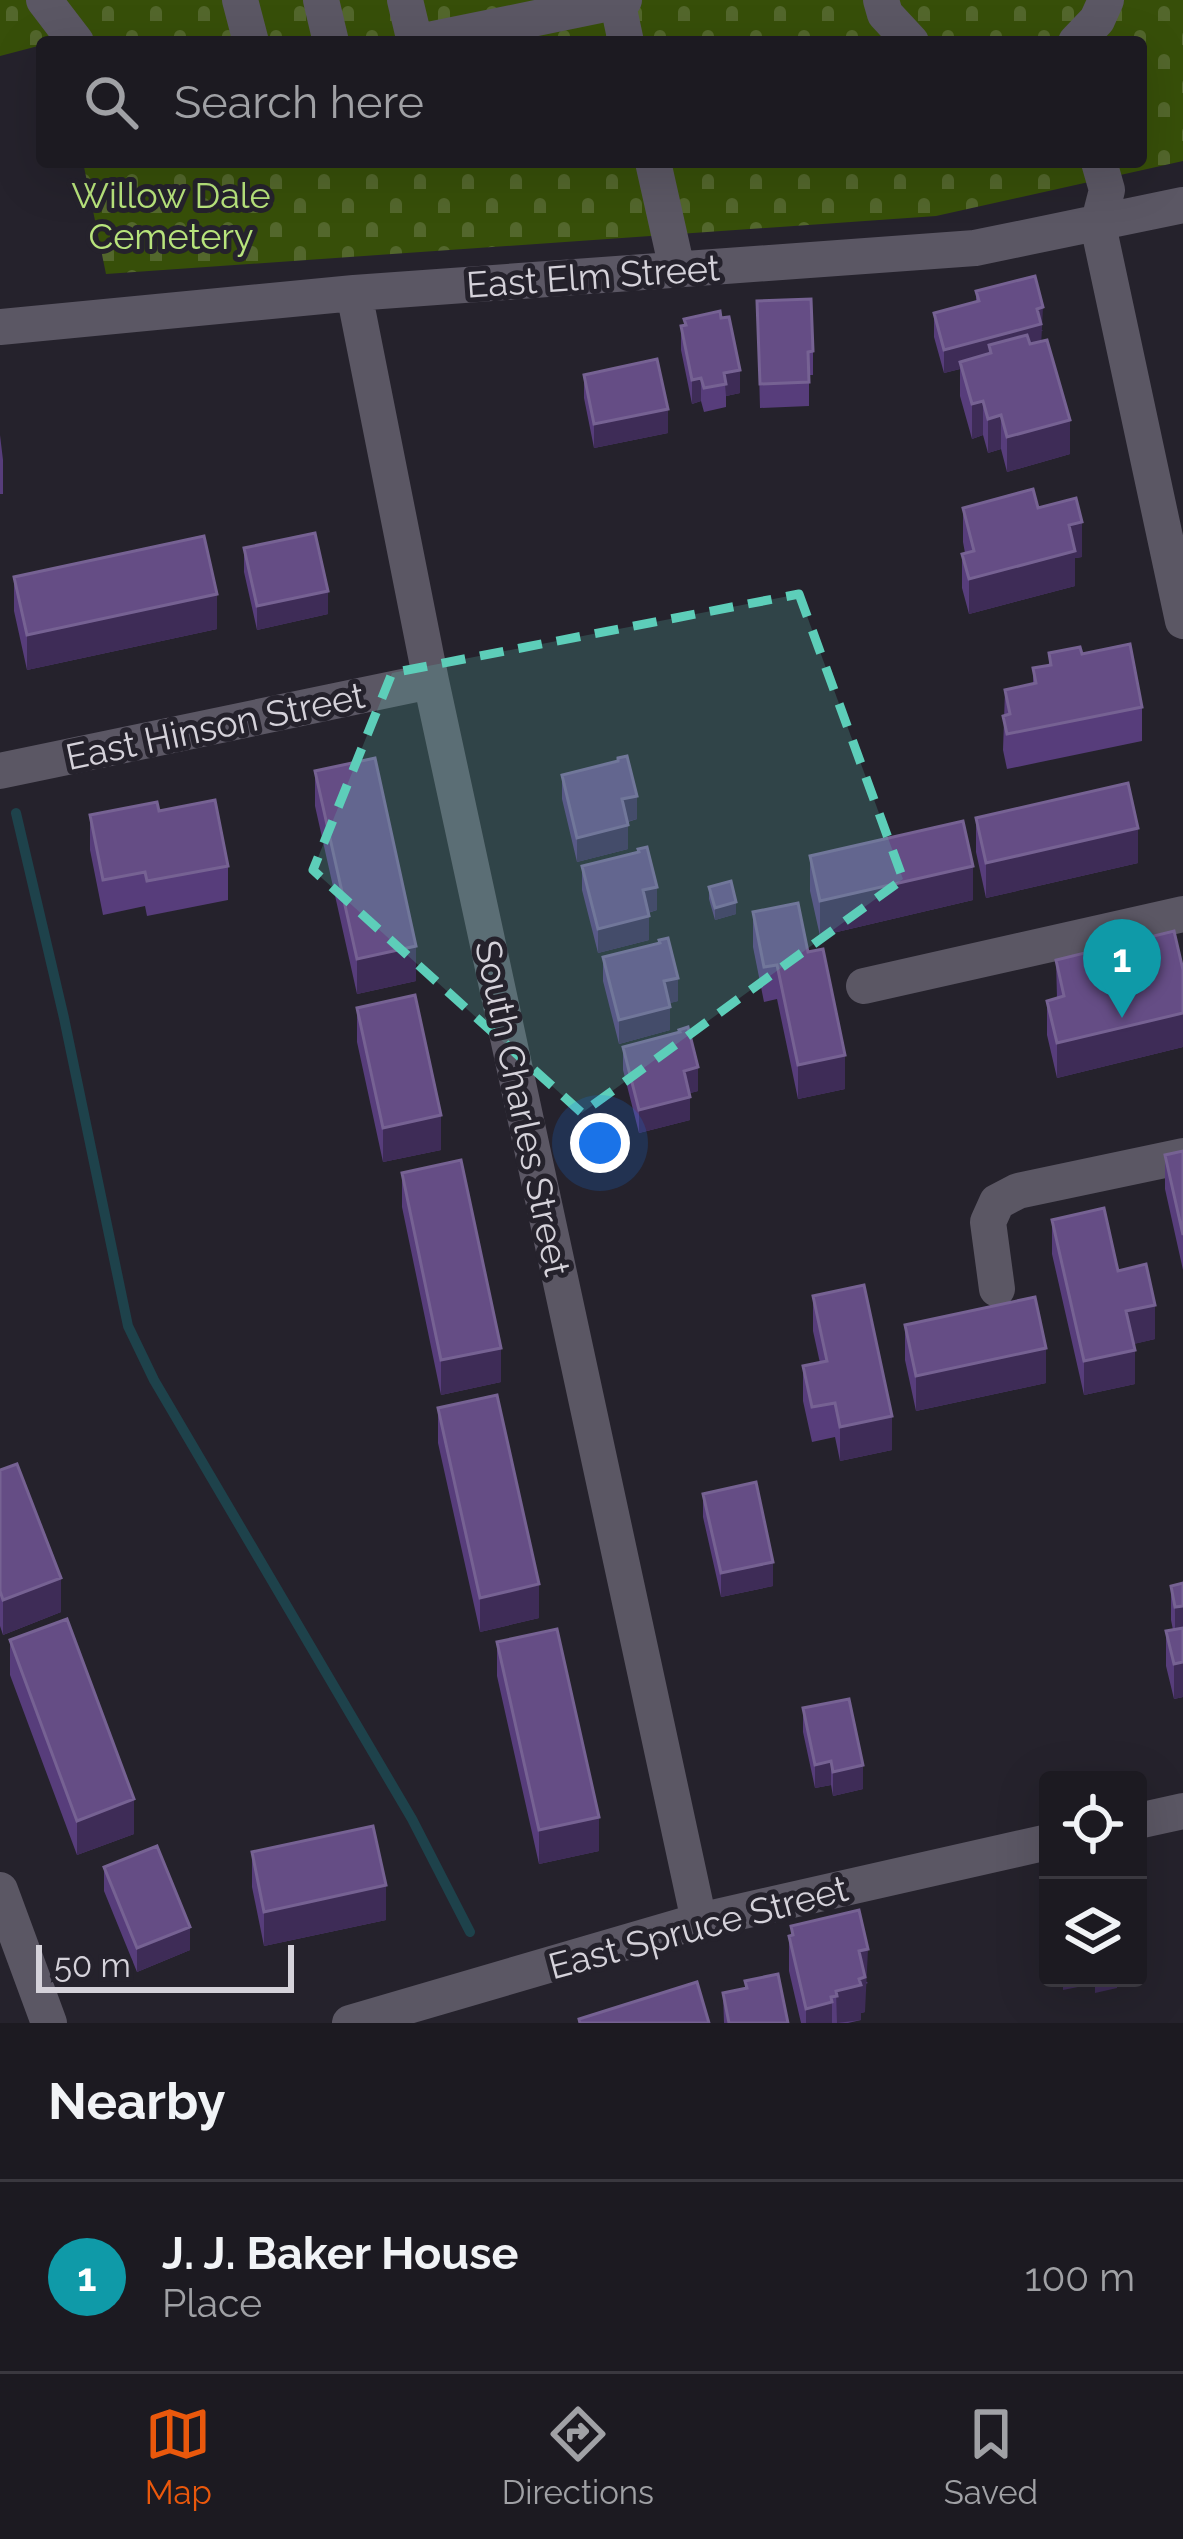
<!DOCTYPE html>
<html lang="en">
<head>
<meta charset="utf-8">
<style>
  :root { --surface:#1c1a21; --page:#29272e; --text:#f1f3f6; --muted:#a0a1a5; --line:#3a383f; --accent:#ea580c }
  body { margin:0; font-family:Raleway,sans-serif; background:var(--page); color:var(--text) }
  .controls { position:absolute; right:36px; bottom:36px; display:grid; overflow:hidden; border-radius:12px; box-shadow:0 12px 48px #0002 }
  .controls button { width:108px; height:108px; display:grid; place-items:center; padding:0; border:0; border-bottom:3px solid var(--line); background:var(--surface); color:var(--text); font:60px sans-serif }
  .scale { position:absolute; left:36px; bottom:30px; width:258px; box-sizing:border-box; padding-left:12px; border:6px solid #d5d2da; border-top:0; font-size:33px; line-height:42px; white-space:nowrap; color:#d5d2da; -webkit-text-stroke:9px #25222c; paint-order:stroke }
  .you { position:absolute; left:600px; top:1143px; width:42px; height:42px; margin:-30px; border:9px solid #fff; border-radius:50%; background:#1a73e8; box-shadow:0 0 0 18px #1a73e833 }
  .badge { display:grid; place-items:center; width:78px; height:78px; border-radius:50%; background:var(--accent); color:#fff; font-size:39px; font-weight:700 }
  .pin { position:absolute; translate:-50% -99px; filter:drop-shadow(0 3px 6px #0008) }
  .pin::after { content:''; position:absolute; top:63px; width:42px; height:36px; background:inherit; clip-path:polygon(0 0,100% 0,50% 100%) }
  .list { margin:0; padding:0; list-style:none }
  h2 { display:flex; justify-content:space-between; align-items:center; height:156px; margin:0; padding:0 48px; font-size:51px }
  h2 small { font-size:39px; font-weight:400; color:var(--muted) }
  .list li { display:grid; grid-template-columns:78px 1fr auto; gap:36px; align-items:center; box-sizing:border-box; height:192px; padding:0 48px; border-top:3px solid var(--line) }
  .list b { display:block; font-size:45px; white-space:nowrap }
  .list p { margin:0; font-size:39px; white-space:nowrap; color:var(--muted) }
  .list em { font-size:39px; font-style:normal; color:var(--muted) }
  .icon { flex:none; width:66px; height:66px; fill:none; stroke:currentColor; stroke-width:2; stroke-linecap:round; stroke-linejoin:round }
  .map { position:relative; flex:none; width:1183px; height:2023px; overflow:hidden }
  .search { position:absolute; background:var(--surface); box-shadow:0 12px 48px #0002; left:36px; right:36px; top:36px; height:132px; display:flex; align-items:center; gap:30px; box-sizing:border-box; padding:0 42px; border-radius:12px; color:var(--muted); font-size:45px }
  .sheet { height:348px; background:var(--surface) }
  nav { display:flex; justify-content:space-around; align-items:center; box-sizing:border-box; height:168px; border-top:3px solid var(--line); background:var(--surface); font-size:33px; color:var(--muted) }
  nav a { display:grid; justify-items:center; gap:6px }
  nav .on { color:var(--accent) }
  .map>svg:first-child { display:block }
</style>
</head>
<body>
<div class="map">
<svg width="1183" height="2023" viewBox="0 0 1183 2023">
  <defs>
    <pattern id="cemetery-stones" width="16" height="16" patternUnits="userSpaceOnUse" patternTransform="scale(3)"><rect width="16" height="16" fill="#374f09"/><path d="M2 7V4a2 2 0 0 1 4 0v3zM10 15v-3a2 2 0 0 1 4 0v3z" fill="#53672c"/></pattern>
  </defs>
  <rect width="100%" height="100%" fill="#25222c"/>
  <path fill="url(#cemetery-stones)" d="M 0,0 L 1183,0 L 1183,161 L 936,216 L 106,274 L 83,162 L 1141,162 L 1141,42 L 57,41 L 42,42 L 42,45 L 0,56 Z"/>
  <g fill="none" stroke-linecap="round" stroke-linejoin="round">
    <path stroke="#1e424b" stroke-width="10" d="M 16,813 L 64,1018 L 128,1326 L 154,1380 L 412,1819 L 470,1932"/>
    <path stroke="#5b5764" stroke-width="36" d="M 44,0 L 76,42
      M 240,0 L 251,42
      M 321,0 L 331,42
      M 405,0 L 415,42
      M 617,0 L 626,42
      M 881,0 L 885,14 L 911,42
      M 419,42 L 624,0
      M 1076,42 L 1097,20 L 1106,0
      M 653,162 L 677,269
      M 1099,162 L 1107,190 L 1098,225 L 1183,621
      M 354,293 L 431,681 L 699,1921
      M 0,327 L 354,293 L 975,248 L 1183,205
      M 0,771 L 431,681
      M 864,986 L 1183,914
      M 997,1289 L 988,1222 L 997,1202 L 1018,1191 L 1183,1156
      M 1138,1821 L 1183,1811
      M 0,1890 L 49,2023
      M 350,2023 L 699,1921 L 1048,1842"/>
  </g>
  <path fill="#573d7b" d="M 976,291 L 1043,331 L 1041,331 L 1041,341 L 1070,454 L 1007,472 L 1001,449 L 988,453 L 983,435 L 972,439 L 960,396 L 960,369 L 944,373 L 934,337 L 934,313 L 976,302 Z
    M 757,301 L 813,351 L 813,375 L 809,375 L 809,406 L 760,408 Z
    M 684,319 L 740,393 L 726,396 L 726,407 L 704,412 L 701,401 L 692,404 L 681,350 L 681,326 L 684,326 Z
    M 584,375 L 668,433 L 594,448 L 584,398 Z
    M 0,435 L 3,460 L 3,494 L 0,494 Z
    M 963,508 L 1038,508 L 1082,557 L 1075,558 L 1075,586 L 969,614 L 962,588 L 962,554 L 965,553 L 963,542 Z
    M 244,548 L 328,614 L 257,630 L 244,572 Z
    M 14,577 L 217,629 L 27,670 L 14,611 Z
    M 1049,653 L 1082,654 L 1142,707 L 1142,741 L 1007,769 L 1003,750 L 1005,690 L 1033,684 L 1033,668 L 1049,665 Z
    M 315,771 L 416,981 L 357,994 L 315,806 Z
    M 562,775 L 637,819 L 628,822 L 628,849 L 577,862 L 562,799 Z
    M 159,811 L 228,866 L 228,900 L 147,916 L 145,906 L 103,915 L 90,850 L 90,815 Z
    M 976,818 L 1138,863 L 986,898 L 976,852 Z
    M 810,856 L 973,900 L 820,936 L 810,891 Z
    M 582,866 L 657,910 L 648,913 L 649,940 L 598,953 L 582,890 Z
    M 709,887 L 736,914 L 715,920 L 709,899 Z
    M 753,912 L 808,952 L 845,1089 L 798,1099 L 777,999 L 764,1002 L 753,947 Z
    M 603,957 L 678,1001 L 669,1003 L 670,1030 L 619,1044 L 603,981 Z
    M 1056,960 L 1183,970 L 1183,1047 L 1057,1078 L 1047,1035 L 1047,1001 L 1057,998 Z
    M 357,1008 L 441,1150 L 383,1162 L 357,1042 Z
    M 623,1047 L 698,1091 L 690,1093 L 690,1120 L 639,1133 L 623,1070 Z
    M 1183,1151 L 1183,1270 L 1165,1189 L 1165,1155 Z
    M 402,1173 L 501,1382 L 441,1395 L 402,1207 Z
    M 1052,1220 L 1118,1271 L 1155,1339 L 1133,1344 L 1135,1384 L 1084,1395 L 1052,1254 Z
    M 813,1296 L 892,1450 L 840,1461 L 835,1437 L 812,1442 L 803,1401 L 803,1366 L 820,1363 L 813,1331 Z
    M 905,1325 L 1046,1383 L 916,1411 L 905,1360 Z
    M 438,1408 L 539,1618 L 480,1632 L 438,1443 Z
    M 0,1470 L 61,1612 L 3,1635 L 0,1626 Z
    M 703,1494 L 773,1586 L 721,1597 L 703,1517 Z
    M 1183,1583 L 1183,1697 L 1174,1699 L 1166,1666 L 1166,1631 L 1173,1630 L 1171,1620 L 1171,1586 Z
    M 10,1640 L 134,1834 L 77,1855 L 10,1675 Z
    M 497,1642 L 599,1851 L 539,1864 L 497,1676 Z
    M 803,1708 L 863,1789 L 833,1796 L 831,1785 L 815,1788 L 803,1732 Z
    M 252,1852 L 386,1920 L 264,1946 L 252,1887 Z
    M 104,1867 L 190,1950 L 137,1972 L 104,1891 Z
    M 791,1926 L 868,1983 L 865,1984 L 865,2012 L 861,2013 L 861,2020 L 848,2023 L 801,2023 L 789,1971 L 789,1936 L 791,1936 Z
    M 745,1981 L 788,2023 L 724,2023 L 723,1993 L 745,1989 Z"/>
  <path fill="#3e2c57" d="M 1043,307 L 1041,348 L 989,345 L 989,362 L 960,362 L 960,369 L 944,373 L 944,350 Z
    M 740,370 L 740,393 L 726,396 L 724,373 Z
    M 701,378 L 701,401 L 692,404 L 692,380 Z
    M 983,401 L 983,435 L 972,439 L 972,404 Z
    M 668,409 L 668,433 L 594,448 L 594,424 Z
    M 1001,415 L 1001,449 L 988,453 L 988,419 Z
    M 1070,420 L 1070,454 L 1007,472 L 1007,437 Z
    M 1082,522 L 1082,557 L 1075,558 L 1075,586 L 969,614 L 969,579 L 1069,525 Z
    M 328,591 L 328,614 L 257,630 L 257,606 Z
    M 217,594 L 217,629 L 27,670 L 27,635 Z
    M 637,796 L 637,819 L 622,823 L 622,799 Z
    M 628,825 L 628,849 L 577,862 L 577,838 Z
    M 1138,828 L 1138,863 L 986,898 L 986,863 Z
    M 973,866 L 973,900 L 820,936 L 820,901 Z
    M 657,887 L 657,910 L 643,914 L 643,890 Z
    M 736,902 L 736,914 L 715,920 L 715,908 Z
    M 649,916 L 649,940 L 598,953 L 598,929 Z
    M 416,946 L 416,981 L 357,994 L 357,959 Z
    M 678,978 L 678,1001 L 664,1005 L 664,981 Z
    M 670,1007 L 670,1030 L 619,1044 L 619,1020 Z
    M 1183,1013 L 1183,1047 L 1057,1078 L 1057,1043 Z
    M 845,1055 L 845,1089 L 798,1099 L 798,1065 Z
    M 698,1067 L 698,1091 L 684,1095 L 684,1071 Z
    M 690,1097 L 690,1120 L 639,1133 L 639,1110 Z
    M 441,1115 L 441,1150 L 383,1162 L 383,1128 Z
    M 1155,1305 L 1155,1339 L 1126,1346 L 1126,1311 Z
    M 501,1348 L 501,1382 L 441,1395 L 441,1360 Z
    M 1046,1348 L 1046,1383 L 916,1411 L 916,1376 Z
    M 1135,1350 L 1135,1384 L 1084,1395 L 1084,1361 Z
    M 892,1416 L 892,1450 L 840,1461 L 840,1427 Z
    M 773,1562 L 773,1586 L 721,1597 L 721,1573 Z
    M 61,1578 L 61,1612 L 3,1635 L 3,1600 Z
    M 539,1584 L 539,1618 L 480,1632 L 480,1598 Z
    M 1183,1606 L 1183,1640 L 1175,1642 L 1175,1607 Z
    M 1183,1662 L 1183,1697 L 1174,1699 L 1174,1664 Z
    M 831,1761 L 831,1785 L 815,1788 L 815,1765 Z
    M 863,1765 L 863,1789 L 833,1796 L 833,1772 Z
    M 134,1799 L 134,1834 L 77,1855 L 77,1821 Z
    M 599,1817 L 599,1851 L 539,1864 L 539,1830 Z
    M 386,1885 L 386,1920 L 264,1946 L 264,1912 Z
    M 190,1927 L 190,1950 L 137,1972 L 137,1948 Z
    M 868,1949 L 865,2012 L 861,2013 L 861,2020 L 837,2023 L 836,1991 L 859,1951 Z
    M 1143,1950 L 1143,1974 L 1138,1975 L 1138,1951 Z
    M 1063,1978 L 1093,1978 L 1093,1984 L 1063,1990 Z
    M 1095,1978 L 1123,1978 L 1117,1979 L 1117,1988 L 1095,1993 Z
    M 832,2002 L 832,2023 L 806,2023 L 806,2009 Z"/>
  <path fill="#654d85" stroke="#766293" stroke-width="3" d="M 1035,276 L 1043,307 L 1037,309 L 1041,324 L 944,350 L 934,313 L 979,301 L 976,291 Z
    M 811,299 L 813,351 L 808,352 L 809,382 L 760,384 L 757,301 Z
    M 720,311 L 721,318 L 729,317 L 740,370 L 724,373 L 726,384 L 704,388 L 701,378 L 692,380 L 681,326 L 686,325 L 684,319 Z
    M 1027,335 L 1030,344 L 1047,340 L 1070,420 L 1007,437 L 1001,415 L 988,419 L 983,401 L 972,404 L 960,362 L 991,353 L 989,345 Z
    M 657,359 L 668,409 L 594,424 L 584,375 Z
    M 1033,489 L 1038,508 L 1076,498 L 1082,522 L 1069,525 L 1075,551 L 969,579 L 962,554 L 974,551 L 963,508 Z
    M 315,533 L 328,591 L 257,606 L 244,548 Z
    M 204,536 L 217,594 L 27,635 L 14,577 Z
    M 1130,644 L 1142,707 L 1007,734 L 1003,716 L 1010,714 L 1005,690 L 1036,683 L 1033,668 L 1051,665 L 1049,653 L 1080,647 L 1082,654 Z
    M 627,756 L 637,796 L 622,799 L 628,825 L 577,838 L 562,775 L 618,761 L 618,758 Z
    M 375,758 L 416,946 L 357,959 L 315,771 Z
    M 1128,783 L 1138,828 L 986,863 L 976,818 Z
    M 215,800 L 228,866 L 147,881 L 145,872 L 103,880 L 90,815 L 157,802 L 159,811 Z
    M 963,821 L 973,866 L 820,901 L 810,856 Z
    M 647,847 L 657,887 L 643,890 L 649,916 L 598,929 L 582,866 L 639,852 L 638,849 Z
    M 731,881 L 736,902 L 715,908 L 709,887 Z
    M 798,903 L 808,952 L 823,949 L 845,1055 L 798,1065 L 777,965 L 764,967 L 753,912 Z
    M 1174,931 L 1183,970 L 1183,1013 L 1057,1043 L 1047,1001 L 1064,996 L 1056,960 Z
    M 668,938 L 678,978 L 664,981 L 670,1007 L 619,1020 L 603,957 L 660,943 L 659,940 Z
    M 415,995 L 441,1115 L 383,1128 L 357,1008 Z
    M 688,1027 L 698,1067 L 684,1071 L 690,1097 L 639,1110 L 623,1047 L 680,1032 L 679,1030 Z
    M 1183,1151 L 1183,1235 L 1165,1155 Z
    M 461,1160 L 501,1348 L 441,1360 L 402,1173 Z
    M 1104,1208 L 1118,1271 L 1146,1264 L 1155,1305 L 1126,1311 L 1135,1350 L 1084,1361 L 1052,1220 Z
    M 864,1285 L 892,1416 L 840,1427 L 835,1403 L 812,1407 L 803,1366 L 827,1361 L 813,1296 Z
    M 1035,1297 L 1046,1348 L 916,1376 L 905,1325 Z
    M 497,1395 L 539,1584 L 480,1598 L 438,1408 Z
    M 17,1464 L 61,1578 L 3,1600 L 0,1591 L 0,1470 Z
    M 756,1482 L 773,1562 L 721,1573 L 703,1494 Z
    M 1183,1583 L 1183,1606 L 1175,1607 L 1171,1586 Z
    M 67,1619 L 134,1799 L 77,1821 L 10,1640 Z
    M 1183,1628 L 1183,1662 L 1174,1664 L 1166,1631 Z
    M 557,1629 L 599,1817 L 539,1830 L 497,1642 Z
    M 849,1699 L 863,1765 L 833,1772 L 831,1761 L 815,1765 L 803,1708 Z
    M 373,1826 L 386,1885 L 264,1912 L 252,1852 Z
    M 157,1846 L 190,1927 L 137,1948 L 104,1867 Z
    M 859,1910 L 868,1949 L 859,1951 L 865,1977 L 859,1979 L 861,1985 L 836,1991 L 837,1996 L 831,1997 L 832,2002 L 806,2009 L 789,1936 L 793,1935 L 791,1926 Z
    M 1138,1928 L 1143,1950 L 1138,1951 Z
    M 778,1974 L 788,2023 L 729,2023 L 723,1993 L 747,1988 L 745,1981 Z
    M 697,1982 L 709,2023 L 580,2023 L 579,2019 Z"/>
  <path fill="#5dceb9" fill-opacity="0.2" stroke="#5dceb9" stroke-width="9" stroke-dasharray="24 15" stroke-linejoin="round" d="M 799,594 L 903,879 L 582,1113 L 313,870 L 392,673 Z"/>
  <g text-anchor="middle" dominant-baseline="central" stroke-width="10" stroke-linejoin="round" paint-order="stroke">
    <g font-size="36" fill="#b8e47c" stroke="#25222c">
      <text x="171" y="195">Willow Dale<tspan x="171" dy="41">Cemetery</tspan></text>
    </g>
    <g font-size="36" fill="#d5d2da" stroke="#25222c">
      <text transform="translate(593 276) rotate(-4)">East Elm Street</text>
      <text transform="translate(215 726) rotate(-12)">East Hinson Street</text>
      <text transform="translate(523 1108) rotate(78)">South Charles Street</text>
      <text transform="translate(698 1927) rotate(-15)">East Spruce Street</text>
    </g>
  </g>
</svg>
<div class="controls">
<button><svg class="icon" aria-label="locate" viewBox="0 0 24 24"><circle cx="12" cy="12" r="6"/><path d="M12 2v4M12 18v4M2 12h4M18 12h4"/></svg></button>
<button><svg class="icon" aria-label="layers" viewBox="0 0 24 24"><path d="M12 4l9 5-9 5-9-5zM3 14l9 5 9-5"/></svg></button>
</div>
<div class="scale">50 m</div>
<div class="you"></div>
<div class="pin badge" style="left:1122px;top:1018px;background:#0f9aa8">1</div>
<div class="search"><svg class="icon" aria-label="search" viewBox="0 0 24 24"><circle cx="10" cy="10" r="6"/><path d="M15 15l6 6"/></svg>Search here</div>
</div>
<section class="sheet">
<h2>Nearby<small></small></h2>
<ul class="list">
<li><span class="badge" style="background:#0f9aa8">1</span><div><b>J. J. Baker House</b><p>Place</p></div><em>100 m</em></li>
</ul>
</section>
<nav>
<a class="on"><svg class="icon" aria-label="map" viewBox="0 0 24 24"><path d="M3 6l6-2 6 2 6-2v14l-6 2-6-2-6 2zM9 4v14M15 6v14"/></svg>Map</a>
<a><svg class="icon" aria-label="directions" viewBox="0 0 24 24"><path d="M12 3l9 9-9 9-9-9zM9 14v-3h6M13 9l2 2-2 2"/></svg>Directions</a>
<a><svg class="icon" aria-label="saved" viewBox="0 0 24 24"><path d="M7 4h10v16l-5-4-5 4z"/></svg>Saved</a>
</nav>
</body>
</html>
